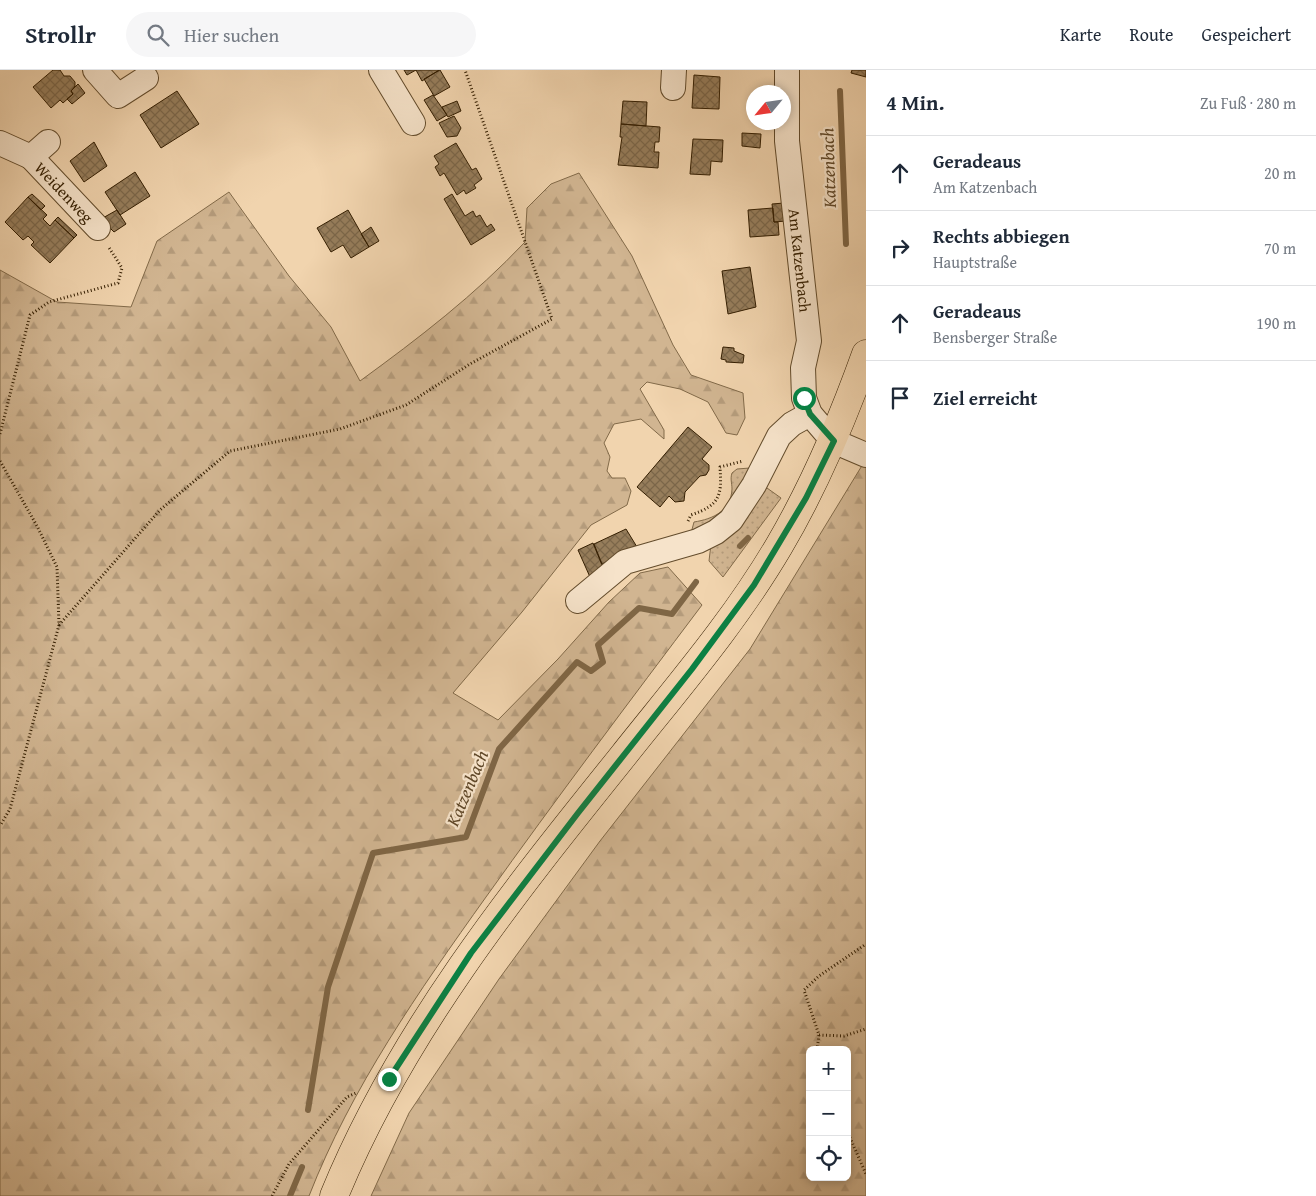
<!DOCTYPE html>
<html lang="de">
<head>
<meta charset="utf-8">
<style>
  :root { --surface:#fff; --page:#f6f6f7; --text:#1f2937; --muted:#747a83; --line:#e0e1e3 }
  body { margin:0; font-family:"Gentium Book Plus",serif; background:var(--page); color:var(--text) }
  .controls { position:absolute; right:15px; bottom:15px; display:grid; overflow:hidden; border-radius:8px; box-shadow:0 2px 8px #0003 }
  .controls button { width:45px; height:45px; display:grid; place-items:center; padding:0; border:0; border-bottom:1px solid var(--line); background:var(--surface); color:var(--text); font:25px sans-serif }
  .compass { position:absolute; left:746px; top:15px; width:45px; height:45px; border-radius:50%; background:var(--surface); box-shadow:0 2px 8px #0003; rotate:241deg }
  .stop { position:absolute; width:15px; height:15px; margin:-11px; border:4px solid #0b8043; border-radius:50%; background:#fff }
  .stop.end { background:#0b8043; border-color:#fff; box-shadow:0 1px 5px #0008 }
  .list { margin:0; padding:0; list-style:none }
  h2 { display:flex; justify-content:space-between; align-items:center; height:65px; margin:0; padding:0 20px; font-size:21px }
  h2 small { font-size:16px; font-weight:400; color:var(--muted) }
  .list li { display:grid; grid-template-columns:32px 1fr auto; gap:15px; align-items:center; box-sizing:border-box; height:75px; padding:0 20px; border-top:1px solid var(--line) }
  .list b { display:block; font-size:19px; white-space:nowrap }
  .list p { margin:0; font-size:16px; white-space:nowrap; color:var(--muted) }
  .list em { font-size:16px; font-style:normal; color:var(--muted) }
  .icon { flex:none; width:28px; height:28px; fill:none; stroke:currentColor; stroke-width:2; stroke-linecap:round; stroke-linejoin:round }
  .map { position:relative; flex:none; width:866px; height:1126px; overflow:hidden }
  header { display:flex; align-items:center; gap:30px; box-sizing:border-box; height:70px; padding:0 25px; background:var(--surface); border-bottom:1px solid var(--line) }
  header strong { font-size:24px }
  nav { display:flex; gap:28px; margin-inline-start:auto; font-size:18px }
  .search { width:350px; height:45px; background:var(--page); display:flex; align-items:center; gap:12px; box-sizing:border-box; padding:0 18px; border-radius:28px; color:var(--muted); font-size:19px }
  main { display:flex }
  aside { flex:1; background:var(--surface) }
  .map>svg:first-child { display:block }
</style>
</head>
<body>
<header>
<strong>Strollr</strong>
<div class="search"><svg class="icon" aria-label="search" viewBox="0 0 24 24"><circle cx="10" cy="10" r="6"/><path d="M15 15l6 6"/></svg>Hier suchen</div>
<nav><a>Karte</a><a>Route</a><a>Gespeichert</a></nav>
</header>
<main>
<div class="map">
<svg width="866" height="1126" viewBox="0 0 866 1126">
  <defs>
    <pattern id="grass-dots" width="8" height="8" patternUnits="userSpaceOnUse" patternTransform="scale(1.25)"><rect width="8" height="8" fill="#d1b591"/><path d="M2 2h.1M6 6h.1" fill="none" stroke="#b49b7b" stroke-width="1.8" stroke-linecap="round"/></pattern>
    <pattern id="forest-firs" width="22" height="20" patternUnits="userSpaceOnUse" patternTransform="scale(1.25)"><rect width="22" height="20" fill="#d1b591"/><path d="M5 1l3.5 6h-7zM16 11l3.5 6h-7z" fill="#b49b7b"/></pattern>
    <pattern id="building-cross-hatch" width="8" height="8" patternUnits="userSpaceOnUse" patternTransform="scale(1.25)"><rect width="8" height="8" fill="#967d5b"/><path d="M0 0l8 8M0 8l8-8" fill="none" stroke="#7b6649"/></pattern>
  </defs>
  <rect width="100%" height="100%" fill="#f1d4ae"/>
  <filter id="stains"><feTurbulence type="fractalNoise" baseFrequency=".004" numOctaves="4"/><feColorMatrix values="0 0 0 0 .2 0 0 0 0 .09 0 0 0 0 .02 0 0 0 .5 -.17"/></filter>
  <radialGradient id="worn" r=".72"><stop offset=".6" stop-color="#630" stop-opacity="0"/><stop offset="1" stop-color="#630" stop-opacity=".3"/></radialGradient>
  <path fill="url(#grass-dots)" stroke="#826a49" d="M 750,398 L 733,440 L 690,467 L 694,452 C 713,449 731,441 732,419 C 732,413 730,409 732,403 L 737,399 Z
    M 767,418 L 781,428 L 723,507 L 709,491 L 711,474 L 761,419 Z"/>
  <path fill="url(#forest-firs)" stroke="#826a49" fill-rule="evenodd" d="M 579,103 L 632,186 L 673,275 L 691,305 L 743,323 L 745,348 L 737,365 L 726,363 L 708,332 L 680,319 L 647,312 L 640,319 L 664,360 L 664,369 L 641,349 L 614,354 L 604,373 L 610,387 L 607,401 L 612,408 L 625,408 L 631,421 L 627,435 L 591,455 L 522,542 L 453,623 L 498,650 L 558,589 L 609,532 L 640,503 L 668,497 L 702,535 C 629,632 556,729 486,827 C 419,921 351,1018 309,1126 L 0,1126 L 0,200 L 57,232 L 131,237 L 157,171 L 229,122 L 289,206 L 331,257 L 360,311 C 419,268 475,225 525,172 L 527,138 L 551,114 Z
    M 866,389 L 866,1126 L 371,1126 L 409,1043 L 499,909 L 600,771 L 750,579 ZM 810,980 L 847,980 L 847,1107 L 810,1107 Z"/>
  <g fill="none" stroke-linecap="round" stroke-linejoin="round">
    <path stroke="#7f6645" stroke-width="6" d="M 840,21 L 846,174
      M 740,476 L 748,468
      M 308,1040 L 328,917 L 373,783 L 466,767 L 499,679 L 577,592 L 591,601 L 603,592 L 598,575 L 639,538 L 672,544 L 696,512
      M 290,1126 L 302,1097"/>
  </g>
  <path fill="url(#building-cross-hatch)" stroke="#341e01" d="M 53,0 L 60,0 L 64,6 L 70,6 L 75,12 L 75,16 L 71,21 L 73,24 L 63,33 L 60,30 L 51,38 L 33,17 Z
    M 404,0 L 439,0 L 422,11 L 416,0 L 407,5 Z
    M 440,0 L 450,17 L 434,26 L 424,9 Z
    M 852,0 L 866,0 L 866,7 L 851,3 Z
    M 694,5 L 720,7 L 719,39 L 692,38 Z
    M 78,14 L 85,23 L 72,34 L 67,29 L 73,24 L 71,21 Z
    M 177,21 L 199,54 L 161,78 L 140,45 Z
    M 433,25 L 447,45 L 437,51 L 424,30 Z
    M 457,31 L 461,41 L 448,47 L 442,37 Z
    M 623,31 L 647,32 L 646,56 L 621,54 Z
    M 454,46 L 461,58 L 457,66 L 447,67 L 439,53 Z
    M 621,54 L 660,57 L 659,72 L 655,72 L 654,82 L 659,82 L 658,98 L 618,95 L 622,67 L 620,67 Z
    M 742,63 L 761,64 L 760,78 L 742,76 Z
    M 693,69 L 723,70 L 722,92 L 711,91 L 710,105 L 690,104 Z
    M 94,72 L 107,96 L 84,112 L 70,91 Z
    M 456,73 L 472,100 L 476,98 L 482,109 L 474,115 L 476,118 L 466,124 L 464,120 L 457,125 L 444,103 L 440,106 L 435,97 L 439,94 L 434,86 Z
    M 135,102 L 150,126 L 120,145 L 105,122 Z
    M 32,124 L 45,136 L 41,140 L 28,127 Z
    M 452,124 L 465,146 L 473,141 L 476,147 L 480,145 L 487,157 L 491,154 L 495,160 L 471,175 L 444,129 Z
    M 28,127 L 47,145 L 43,149 L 50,156 L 55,150 L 74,168 L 50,193 L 31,175 L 34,172 L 28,166 L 23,170 L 5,152 Z
    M 784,133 L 786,151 L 774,152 L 772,134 Z
    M 773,138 L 774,152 L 778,152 L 779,165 L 750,167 L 748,140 Z
    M 117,140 L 126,154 L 114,162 L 101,149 Z
    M 348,140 L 369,177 L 351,188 L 343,175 L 331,182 L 317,158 Z
    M 58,147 L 77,165 L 74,168 L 55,150 Z
    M 371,157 L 379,171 L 369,177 L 361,164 Z
    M 750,197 L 756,237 L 728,244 L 722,201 Z
    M 723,277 L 734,278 L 734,281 L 744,285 L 743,293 L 726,292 L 726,290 L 721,289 Z
    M 688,357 L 712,377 L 702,389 L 709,395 L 709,400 L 706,405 L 700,406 L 685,422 L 684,431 L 675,432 L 669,426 L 660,437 L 637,417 Z
    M 626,459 L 637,477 L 602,494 L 594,474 Z
    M 593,473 L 604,500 L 590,507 L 578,480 Z"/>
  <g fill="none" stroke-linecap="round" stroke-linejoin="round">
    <defs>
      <g id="minor">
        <path d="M 95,0 L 118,26 L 146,8"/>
        <path d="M 381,0 L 413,53"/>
        <path id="s1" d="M 787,0 L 787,71 L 809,271 L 803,298 L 804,328 L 810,344 L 833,371 L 866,385"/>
        <path d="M 673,18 L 674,0"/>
        <path id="s2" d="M 48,72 L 31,87 L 98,158"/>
        <path d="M 0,73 L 31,87"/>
        <path d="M 578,531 L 625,492 L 698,471 L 716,462 L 731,450 L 754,415 L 779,366 L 792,354 L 810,344"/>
      </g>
      <path id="major" d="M 334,1126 C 401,962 513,823 623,686 C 677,618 735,551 779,476 C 815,415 842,351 866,284"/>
    </defs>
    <use href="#minor" stroke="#634c2c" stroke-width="26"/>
    <use href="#major" stroke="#341e01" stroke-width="29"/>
    <path stroke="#341e01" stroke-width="3" stroke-dasharray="1 2.5" stroke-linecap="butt" d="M 0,364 L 30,245 L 49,232 L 118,213 L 122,198 L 108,176
      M 0,391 L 37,456 L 57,497 L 59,555 L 10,739 L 0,756
      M 688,451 L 691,445 C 720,435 722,426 720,397 L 743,391
      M 59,555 L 160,440 L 230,381 L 340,359 L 406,335 L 470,294 L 552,249 L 465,0
      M 819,965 L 844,966 L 866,959
      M 817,980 L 819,965 L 804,920 L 819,906 L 866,874
      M 847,1061 L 866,1104
      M 272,1126 L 289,1094 L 347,1027 L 356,1023"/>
    <use href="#minor" stroke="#f6e3ca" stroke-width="24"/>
    <use href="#major" stroke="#f1d4ae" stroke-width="28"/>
  </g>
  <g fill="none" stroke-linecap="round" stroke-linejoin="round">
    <path stroke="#0b8043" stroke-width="6" d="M 389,1009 L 471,883 L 578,743 L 692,599 L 754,515 L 806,428 L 834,371 L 810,344 L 804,328"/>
  </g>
  <g text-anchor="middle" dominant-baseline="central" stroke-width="4.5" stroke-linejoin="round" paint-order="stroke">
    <g font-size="16" fill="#341e01" stroke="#f6e3ca">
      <text stroke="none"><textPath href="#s2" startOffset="71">Weidenweg</textPath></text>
      <text stroke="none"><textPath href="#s1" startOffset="191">Am Katzenbach</textPath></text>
    </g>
    <g font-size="18" font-style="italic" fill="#604829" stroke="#f6e3ca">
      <text transform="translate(828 98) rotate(-92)">Katzenbach</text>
      <text transform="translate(467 718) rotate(-67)">Katzenbach</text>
    </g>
  </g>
  <rect width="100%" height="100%" filter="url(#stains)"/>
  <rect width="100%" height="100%" fill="url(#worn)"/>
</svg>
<div class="controls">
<button>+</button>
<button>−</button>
<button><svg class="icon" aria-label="locate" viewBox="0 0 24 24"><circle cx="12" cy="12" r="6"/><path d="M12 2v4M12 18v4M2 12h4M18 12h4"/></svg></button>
</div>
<svg class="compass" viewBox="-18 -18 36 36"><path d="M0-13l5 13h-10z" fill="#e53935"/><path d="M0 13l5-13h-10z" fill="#747a83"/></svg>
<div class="stop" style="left:804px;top:328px"></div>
<div class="stop end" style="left:389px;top:1009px"></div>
</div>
<aside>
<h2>4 Min.<small>Zu Fuß · 280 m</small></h2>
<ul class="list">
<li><svg class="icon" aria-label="ahead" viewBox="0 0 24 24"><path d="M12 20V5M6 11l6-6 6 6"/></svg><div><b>Geradeaus</b><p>Am Katzenbach</p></div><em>20 m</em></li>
<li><svg class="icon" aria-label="right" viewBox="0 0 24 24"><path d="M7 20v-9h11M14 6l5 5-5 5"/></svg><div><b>Rechts abbiegen</b><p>Hauptstraße</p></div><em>70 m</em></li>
<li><svg class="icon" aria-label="ahead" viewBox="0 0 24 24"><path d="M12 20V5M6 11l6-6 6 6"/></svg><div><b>Geradeaus</b><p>Bensberger Straße</p></div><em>190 m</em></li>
<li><svg class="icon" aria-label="arrive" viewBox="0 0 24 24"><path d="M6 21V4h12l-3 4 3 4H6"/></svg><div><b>Ziel erreicht</b></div></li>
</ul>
</aside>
</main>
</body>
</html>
